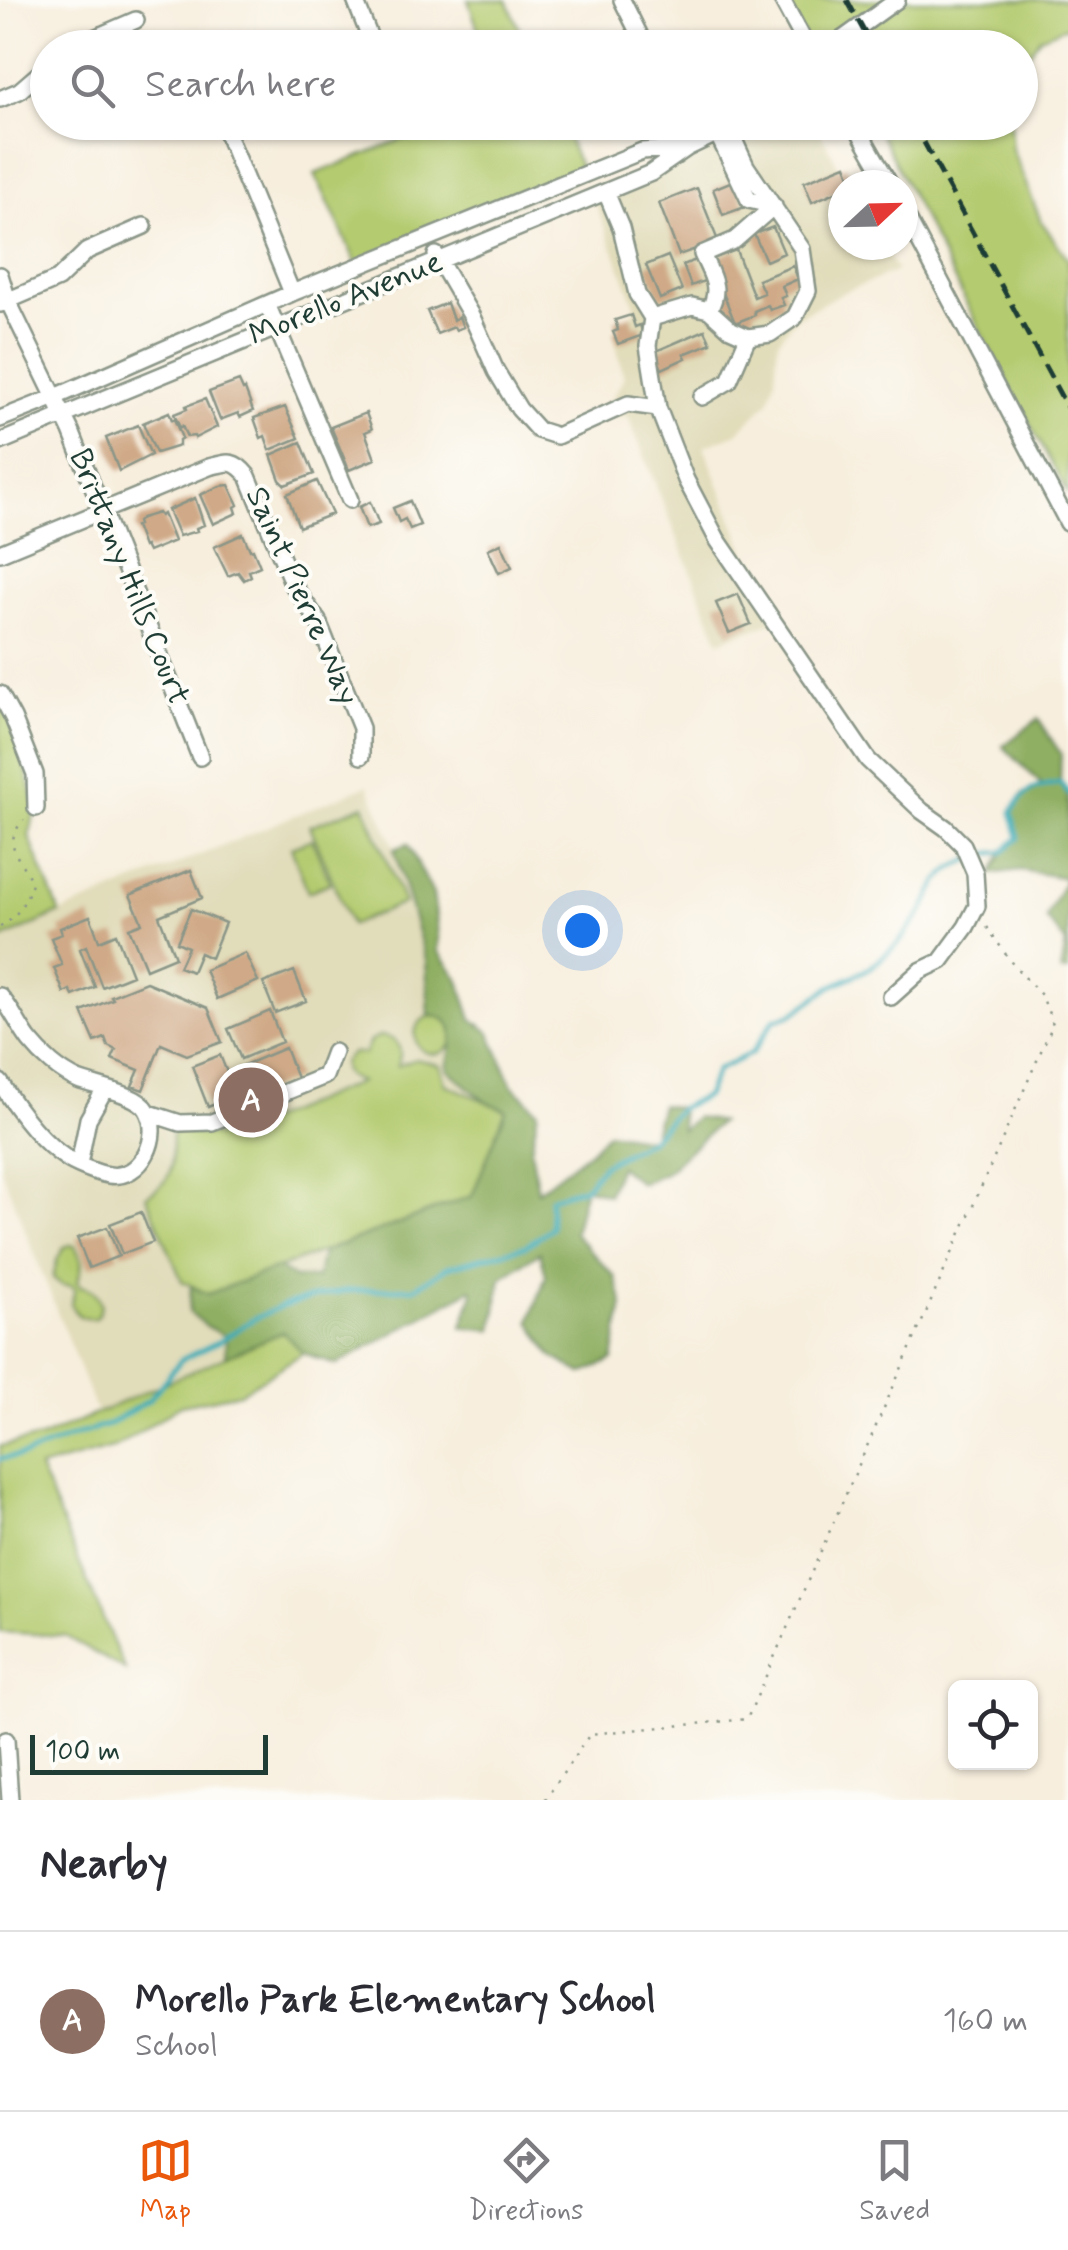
<!DOCTYPE html>
<html lang="en">
<head>
<meta charset="utf-8">
<style>
  :root { --surface:#fff; --page:#f7f7f7; --text:#2b2b33; --muted:#7c7c81; --line:#e1e1e2; --accent:#ea580c }
  body { margin:0; font-family:Mynerve,sans-serif; background:var(--page); color:var(--text) }
  .controls { position:absolute; right:30px; bottom:30px; display:grid; overflow:hidden; border-radius:15px; box-shadow:0 2px 8px #0004 }
  .controls button { width:90px; height:90px; display:grid; place-items:center; padding:0; border:0; border-bottom:2px solid var(--line); background:var(--surface); color:var(--text); font:50px sans-serif }
  .compass { position:absolute; left:828px; top:170px; width:90px; height:90px; border-radius:50%; background:var(--surface); box-shadow:0 2px 8px #0004; rotate:68deg }
  .scale { position:absolute; left:30px; bottom:25px; width:238px; box-sizing:border-box; padding-left:10px; border:5px solid #1f3d34; border-top:0; font-size:28px; line-height:35px; white-space:nowrap; color:#1f3d34; -webkit-text-stroke:8px #fdfcf7; paint-order:stroke }
  .you { position:absolute; left:582px; top:930px; width:35px; height:35px; margin:-25px; border:8px solid #fff; border-radius:50%; background:#1a73e8; box-shadow:0 0 0 15px #1a73e833 }
  .badge { display:grid; place-items:center; width:65px; height:65px; border-radius:50%; background:var(--accent); color:#fff; font-size:32px; font-weight:700 }
  .pin { position:absolute; translate:-50% -50%; border:5px solid #fff; box-shadow:0 2px 10px #0006 }
  .list { margin:0; padding:0; list-style:none }
  h2 { display:flex; justify-content:space-between; align-items:center; height:130px; margin:0; padding:0 40px; font-size:42px }
  h2 small { font-size:32px; font-weight:400; color:var(--muted) }
  .list li { display:grid; grid-template-columns:65px 1fr auto; gap:30px; align-items:center; box-sizing:border-box; height:180px; padding:0 40px; border-top:2px solid var(--line) }
  .list b { display:block; font-size:38px; white-space:nowrap }
  .list p { margin:0; font-size:32px; white-space:nowrap; color:var(--muted) }
  .list em { font-size:32px; font-style:normal; color:var(--muted) }
  .icon { flex:none; width:55px; height:55px; fill:none; stroke:currentColor; stroke-width:2; stroke-linecap:round; stroke-linejoin:round }
  .map { position:relative; flex:none; width:1068px; height:1800px; overflow:hidden }
  .search { position:absolute; background:var(--surface); box-shadow:0 2px 8px #0004; left:30px; right:30px; top:30px; height:110px; display:flex; align-items:center; gap:25px; box-sizing:border-box; padding:0 35px; border-radius:55px; color:var(--muted); font-size:38px }
  .sheet { height:310px; background:var(--surface) }
  nav { display:flex; justify-content:space-around; align-items:center; box-sizing:border-box; height:140px; border-top:2px solid var(--line); background:var(--surface); font-size:28px; color:var(--muted) }
  nav a { display:grid; justify-items:center; gap:5px }
  nav .on { color:var(--accent) }
  .map>svg:first-child { display:block }
</style>
</head>
<body>
<div class="map">
<svg width="1068" height="1800" viewBox="0 0 1068 1800">
  <rect width="100%" height="100%" fill="#fdfcf7"/>
  <filter id="ink" filterUnits="userSpaceOnUse"><feTurbulence type="fractalNoise" baseFrequency=".01" numOctaves="2"/><feDisplacementMap in="SourceGraphic" scale="20" xChannelSelector="R" yChannelSelector="G"/><feConvolveMatrix kernelMatrix="1 2 1 2 8 2 1 2 1" color-interpolation-filters="sRGB"/></filter>
  <filter id="wash" filterUnits="userSpaceOnUse"><feTurbulence type="fractalNoise" baseFrequency=".0048" numOctaves="4" result="noise"/><feDisplacementMap in="SourceGraphic" scale="40" xChannelSelector="R" yChannelSelector="G"/><feGaussianBlur stdDeviation="2.25" result="paint"/><feColorMatrix in="noise" values="0 0 0 0 0 0 0 0 0 0 0 0 0 0 0 0 0 1.4 0 .05"/><feComposite in="paint" operator="in"/></filter>
  <g filter="url(#wash)">
    <rect width="100%" height="100%" fill="#f7eedd"/>
    <path fill="#e1dcba" d="M 741,123 L 815,123 L 849,185 L 843,185 L 843,245 L 882,245 L 897,271 L 840,294 L 795,318 L 778,341 L 775,378 L 769,401 L 737,433 L 704,446 L 773,622 L 719,641 L 628,416 L 613,416 L 608,405 L 624,378 L 613,332 L 618,329 L 615,320 L 631,315 L 637,310 L 593,197 Z
      M 368,785 L 506,1110 L 547,1216 L 97,1413 L 0,1167 L 0,940 L 21,929 Z"/>
    <path fill="#b4cb6f" stroke="#6a8452" stroke-width="2.5" d="M 468,0 L 507,0 L 527,47 L 484,47 Z
      M 782,0 L 1068,0 L 1068,26 L 1040,37 L 1021,66 L 1020,48 L 808,47 Z
      M 560,122 L 584,175 L 358,267 L 315,174 L 444,123 Z
      M 875,123 L 1010,123 L 1012,149 L 1041,221 L 1068,259 L 1068,494 L 991,352 Z
      M 0,694 L 13,718 L 36,808 L 29,837 L 60,913 L 0,940 Z
      M 364,805 L 404,903 L 351,925 L 310,826 Z
      M 312,839 L 330,883 L 308,892 L 291,847 Z
      M415 1035a19 19 0 1 1 38 0a19 19 0 1 1-38 0Z
      M 380,1036 C 399,1037 404,1051 397,1066 L 416,1059 L 440,1065 L 445,1084 L 506,1110 L 472,1196 L 208,1294 L 182,1281 L 146,1196 C 177,1178 171,1166 172,1134 L 177,1131 L 229,1137 L 360,1082 C 350,1078 342,1077 343,1062 L 352,1053 L 364,1054 L 370,1041 Z
      M 70,1245 L 75,1246 C 83,1261 84,1266 77,1281 L 80,1286 C 97,1288 108,1304 95,1318 C 83,1320 75,1315 71,1304 L 75,1289 L 72,1286 L 62,1285 L 53,1278 L 57,1260 L 64,1247 Z
      M 283,1331 L 303,1353 L 240,1393 L 181,1405 L 116,1447 L 39,1468 L 125,1670 L 65,1636 L 0,1632 L 0,1446 L 41,1438 Z"/>
    <path fill="#8faf62" stroke="#57764b" stroke-width="2.5" d="M 1038,719 L 1061,754 L 1060,783 L 1068,793 L 1068,971 L 1061,971 L 1066,943 L 1046,918 L 1066,878 L 1020,870 L 992,874 L 1003,852 L 1018,838 L 1012,812 L 1023,794 L 1042,785 L 1003,746 Z
      M 408,844 L 433,894 L 438,932 L 438,951 L 458,978 L 472,1019 L 490,1032 L 512,1085 L 538,1111 L 531,1149 L 538,1191 L 591,1150 L 608,1132 L 651,1139 L 661,1105 L 680,1108 L 682,1130 L 696,1117 L 720,1122 L 665,1173 L 640,1183 L 619,1166 L 608,1195 L 585,1187 L 574,1233 L 615,1277 L 623,1304 L 613,1360 L 582,1374 L 551,1355 L 530,1321 L 546,1276 L 540,1252 L 501,1278 L 493,1330 L 462,1327 L 473,1293 L 472,1289 L 336,1365 L 303,1353 L 283,1332 L 225,1357 L 226,1337 L 208,1327 L 189,1312 L 191,1286 L 208,1294 L 277,1268 L 294,1278 L 317,1278 L 322,1252 L 472,1196 L 506,1110 L 485,1101 L 447,1069 C 450,1047 464,1016 429,1016 L 426,960 L 394,849 Z"/>
    <g fill="none" stroke-linecap="round" stroke-linejoin="round">
      <path stroke="#3dadb9" stroke-width="5" d="M 0,1459 L 26,1455 L 79,1434 L 108,1425 L 149,1400 L 181,1360 L 218,1342 L 254,1319 L 280,1307 L 310,1298 L 344,1291 L 414,1288 L 448,1267 L 526,1246 L 551,1228 L 550,1198 L 585,1187 L 604,1164 L 651,1139 L 680,1108 L 706,1096 L 717,1070 L 752,1053 L 774,1020 L 793,1014 L 830,987 L 870,968 L 899,943 L 923,911 L 938,881 L 952,868 L 983,854 L 1003,852 L 1019,838 L 1012,812 C 1025,789 1034,787 1060,783 L 1068,793"/>
    </g>
    <g id="blocks">
      <path fill="#d0aa88" d="M 846,165 L 854,185 L 843,185 L 843,189 L 812,202 L 804,182 Z
        M 735,180 L 745,207 L 723,215 L 713,189 Z
        M 697,188 L 718,241 L 679,255 L 659,203 Z
        M 773,227 L 784,253 L 766,261 L 754,234 Z
        M 736,250 L 754,297 L 764,293 L 758,280 L 793,266 L 798,279 L 782,286 L 786,296 L 781,298 L 784,305 L 770,310 L 768,305 L 754,311 L 755,315 L 735,323 L 710,260 Z
        M 668,256 L 682,290 L 660,299 L 646,265 Z
        M 698,259 L 707,280 L 691,286 L 683,265 Z
        M 447,303 L 453,320 L 459,317 L 463,327 L 456,330 L 454,327 L 437,334 L 427,311 Z
        M 631,315 L 635,327 L 640,325 L 643,335 L 618,344 L 613,332 L 618,330 L 615,320 Z
        M 705,330 L 711,343 L 684,354 L 686,358 L 662,369 L 654,352 Z
        M 239,381 L 243,390 L 245,389 L 253,411 L 240,417 L 238,413 L 220,420 L 209,392 Z
        M 205,399 L 217,427 L 195,438 L 194,436 L 187,437 L 182,426 L 180,428 L 174,414 L 187,409 L 186,406 Z
        M 285,407 L 299,438 L 270,450 L 265,436 L 261,438 L 254,418 Z
        M 169,412 L 172,420 L 174,419 L 182,438 L 179,440 L 179,446 L 156,453 L 143,423 Z
        M 366,413 L 372,429 L 365,432 L 375,459 L 349,470 L 331,427 Z
        M 138,425 L 151,455 L 119,471 L 106,438 Z
        M 301,442 L 314,474 L 285,485 L 280,480 L 271,455 Z
        M 317,481 L 332,514 L 299,527 L 287,494 Z
        M 229,485 L 238,505 L 235,507 L 237,513 L 213,524 L 200,495 L 220,486 Z
        M 195,498 L 204,525 L 196,528 L 197,531 L 179,536 L 168,510 Z
        M 410,501 L 420,525 L 410,529 L 405,519 L 399,522 L 393,508 Z
        M 370,502 L 379,524 L 367,528 L 359,507 Z
        M 158,513 L 160,516 L 163,514 L 174,541 L 148,552 L 145,546 L 143,547 L 135,526 L 138,525 L 137,522 L 141,518 Z
        M 243,534 L 250,550 L 253,549 L 260,566 L 249,571 L 251,576 L 244,580 L 238,572 L 228,576 L 214,547 Z
        M 501,543 L 512,567 L 499,573 L 488,549 Z
        M 738,594 L 751,624 L 729,633 L 716,603 Z
        M 191,870 L 202,898 L 159,916 L 175,957 L 146,969 L 129,928 L 142,923 L 130,895 Z
        M 191,909 L 225,923 L 211,958 L 200,953 L 192,972 L 179,967 L 188,947 L 177,942 Z
        M 90,916 L 99,941 L 116,934 L 132,975 L 102,987 L 86,946 L 80,949 L 95,987 L 73,996 L 70,990 L 64,993 L 54,968 L 62,965 L 51,938 L 62,934 L 60,928 Z
        M 245,953 L 258,981 L 217,999 L 205,970 Z
        M 294,971 L 306,1001 L 275,1013 L 263,983 Z
        M 146,982 L 208,1008 L 222,1042 L 187,1055 L 161,1044 L 143,1090 L 132,1086 L 139,1070 L 112,1059 L 116,1050 L 108,1046 L 105,1038 L 95,1042 L 82,1012 L 113,999 L 111,996 Z
        M 270,1011 L 282,1042 L 241,1059 L 228,1029 Z
        M 285,1048 L 297,1078 L 256,1095 L 244,1065 Z
        M 220,1055 L 236,1095 L 208,1107 L 192,1066 Z
        M 141,1212 L 153,1242 L 122,1254 L 110,1224 Z
        M 107,1227 L 119,1256 L 89,1268 L 77,1238 Z"/>
    </g>
  </g>
  <g filter="url(#ink)">
    <use href="#blocks" fill-opacity="0" stroke="#8b9688" stroke-width="2.5"/>
    <g fill="none" stroke-linecap="round" stroke-linejoin="round">
      <defs>
        <path id="minor" d="M 355,0 L 374,48
          M 622,0 L 646,48
          M 782,0 L 808,48
          M 71,48 L 136,20
          M 830,48 L 897,0
          M 0,99 L 19,91 L 48,66
          M 222,122 L 292,293
          M 677,122 L 687,148
          M 854,122 L 890,185
          M 718,135 L 749,200 L 774,206
          M 606,192 L 621,228 L 637,294 L 652,318 L 648,346 L 658,408 L 686,480 L 717,539 L 868,760 L 922,811 L 946,828 L 963,845 L 975,873 L 977,906 L 966,927 L 941,961 L 920,971 L 891,997
          M 903,210 L 1068,523
          M 436,255 L 472,317 L 496,371 L 519,409 L 538,430 L 557,436 L 628,404 L 658,408
          M 0,275 L 8,301 L 71,431 L 200,757
          M 0,304 L 58,279 L 87,251 L 144,226
          M 267,304 L 350,500
          M 709,310 C 722,288 711,275 702,254 L 735,240 L 774,206
          M 652,318 L 692,306 L 709,310 L 730,329 L 748,337 L 770,334 L 795,317 L 808,291 L 802,249 L 746,166 L 729,129
          M 702,397 L 729,381 L 748,337
          M 0,419 L 53,398 L 292,293 L 642,151 L 683,148
          M 0,442 L 651,173 L 687,148 L 741,122
          M 0,553 L 209,467 C 228,462 234,459 248,476 L 293,585 L 318,621 L 361,728 L 361,756
          M 0,694 L 13,718 L 35,774 L 36,808
          M 0,996 C 12,1009 19,1027 30,1041 C 42,1056 60,1072 78,1080 C 96,1087 138,1094 147,1110 C 162,1136 142,1180 109,1175 C 99,1174 74,1164 66,1158 C 40,1141 16,1108 0,1082
          M 149,1113 L 180,1123 L 212,1122 L 325,1076 L 334,1052
          M 79,1164 L 88,1119 L 105,1089
          M 6,1740 L 10,1800"/>
      </defs>
      <use href="#minor" stroke="#8b9688" stroke-width="20"/>
      <path stroke="#8b9688" stroke-width="2.5" stroke-dasharray="2.5 8" stroke-linecap="butt" d="M 0,927 C 17,918 26,901 32,883 C 21,858 0,845 24,820
        M 545,1800 L 590,1734 L 747,1719 L 1053,1024 L 1042,996 L 1011,962 L 985,924"/>
      <use href="#minor" stroke="#fff" stroke-width="15"/>
      <path stroke="#1f3d34" stroke-width="5" stroke-dasharray="15 8" stroke-linecap="butt" d="M 847,0 L 873,48
        M 913,122 L 1068,409"/>
    </g>
  </g>
  <g text-anchor="middle" dominant-baseline="central" stroke-width="8" stroke-linejoin="round" paint-order="stroke">
    <g font-size="32" fill="#1f3d34" stroke="#fdfcf7">
      <text transform="translate(346 299) rotate(-22)">Morello Avenue</text>
      <text transform="translate(129 577) rotate(68)">Brittany Hills Court</text>
      <text transform="translate(302 596) rotate(66)">Saint Pierre Way</text>
    </g>
  </g>
</svg>
<div class="controls">
<button><svg class="icon" aria-label="locate" viewBox="0 0 24 24"><circle cx="12" cy="12" r="6"/><path d="M12 2v4M12 18v4M2 12h4M18 12h4"/></svg></button>
</div>
<svg class="compass" viewBox="-18 -18 36 36"><path d="M0-13l5 13h-10z" fill="#e53935"/><path d="M0 13l5-13h-10z" fill="#7c7c81"/></svg>
<div class="scale">100 m</div>
<div class="you"></div>
<div class="pin badge" style="left:251px;top:1100px;background:#8d6e63">A</div>
<div class="search"><svg class="icon" aria-label="search" viewBox="0 0 24 24"><circle cx="10" cy="10" r="6"/><path d="M15 15l6 6"/></svg>Search here</div>
</div>
<section class="sheet">
<h2>Nearby<small></small></h2>
<ul class="list">
<li><span class="badge" style="background:#8d6e63">A</span><div><b>Morello Park Elementary School</b><p>School</p></div><em>160 m</em></li>
</ul>
</section>
<nav>
<a class="on"><svg class="icon" aria-label="map" viewBox="0 0 24 24"><path d="M3 6l6-2 6 2 6-2v14l-6 2-6-2-6 2zM9 4v14M15 6v14"/></svg>Map</a>
<a><svg class="icon" aria-label="directions" viewBox="0 0 24 24"><path d="M12 3l9 9-9 9-9-9zM9 14v-3h6M13 9l2 2-2 2"/></svg>Directions</a>
<a><svg class="icon" aria-label="saved" viewBox="0 0 24 24"><path d="M7 4h10v16l-5-4-5 4z"/></svg>Saved</a>
</nav>
</body>
</html>
